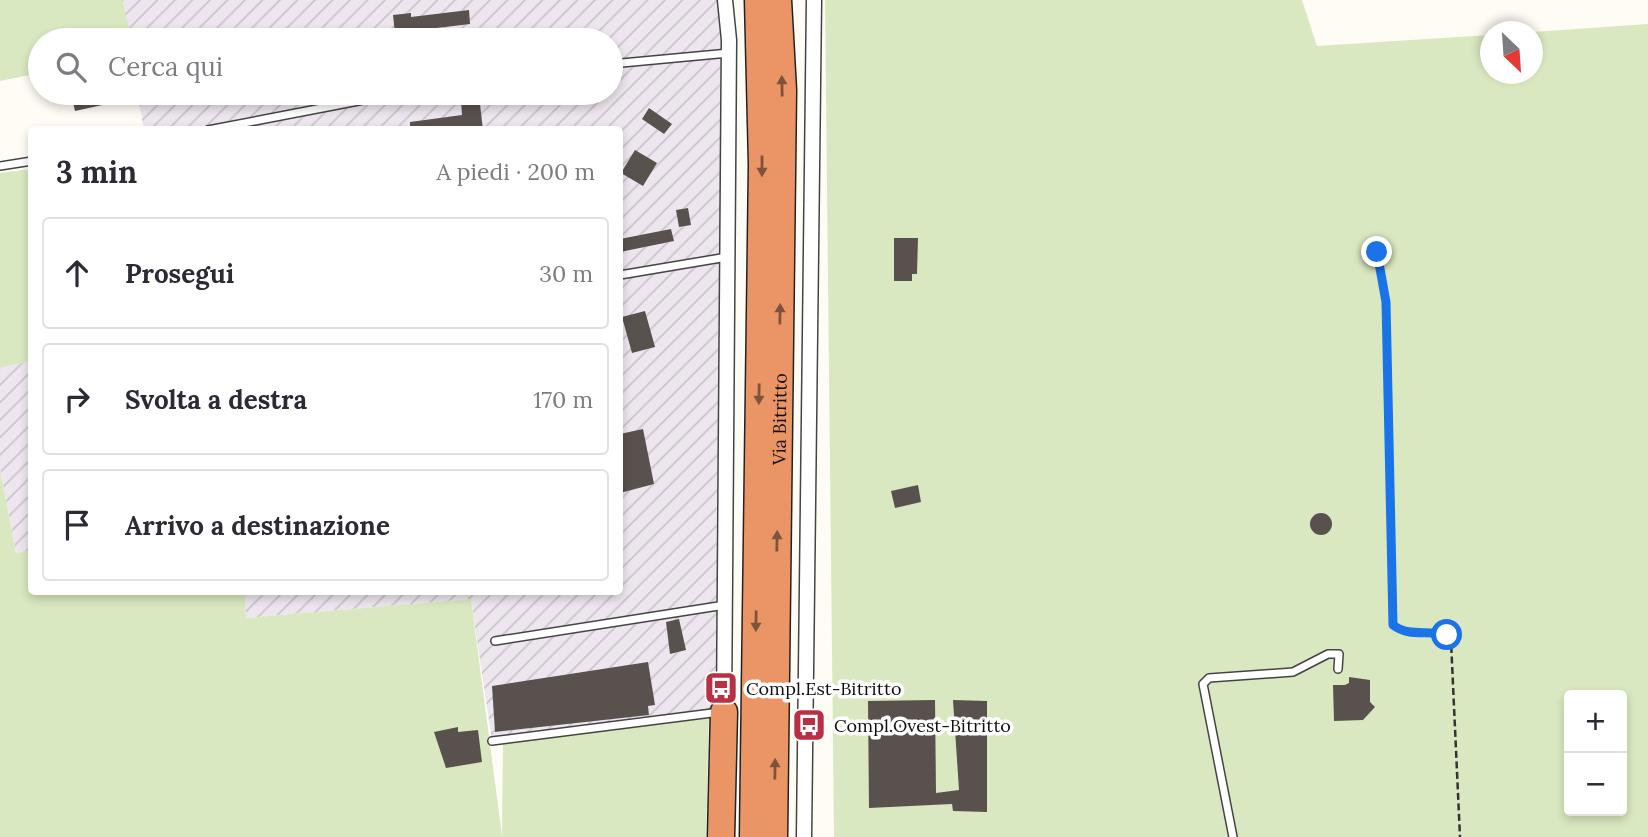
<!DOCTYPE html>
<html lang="it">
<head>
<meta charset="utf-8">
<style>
  :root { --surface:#fff; --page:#f7f7f7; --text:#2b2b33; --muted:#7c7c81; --line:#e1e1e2 }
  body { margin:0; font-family:Lora,serif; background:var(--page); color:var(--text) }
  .controls { position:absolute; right:21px; bottom:21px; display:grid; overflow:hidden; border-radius:7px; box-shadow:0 4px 10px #0003 }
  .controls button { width:63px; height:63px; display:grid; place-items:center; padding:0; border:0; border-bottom:2px solid var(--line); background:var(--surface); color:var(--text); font:35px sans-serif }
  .compass { position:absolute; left:1480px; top:21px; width:63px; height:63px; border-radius:50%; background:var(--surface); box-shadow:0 4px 10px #0003; rotate:155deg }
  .stop { position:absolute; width:21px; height:21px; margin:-16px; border:5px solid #1a73e8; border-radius:50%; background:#fff }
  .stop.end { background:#1a73e8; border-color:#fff; box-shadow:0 2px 7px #0008 }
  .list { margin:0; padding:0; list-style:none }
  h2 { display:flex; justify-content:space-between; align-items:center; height:91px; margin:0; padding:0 28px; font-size:30px }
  h2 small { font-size:23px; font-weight:400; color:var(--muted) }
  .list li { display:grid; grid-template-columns:46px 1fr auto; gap:21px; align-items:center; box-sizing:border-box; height:112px; margin:0 14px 14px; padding:0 14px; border:2px solid var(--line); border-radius:7px }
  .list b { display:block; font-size:26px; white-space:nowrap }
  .list em { font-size:23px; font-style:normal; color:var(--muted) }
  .icon { flex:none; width:38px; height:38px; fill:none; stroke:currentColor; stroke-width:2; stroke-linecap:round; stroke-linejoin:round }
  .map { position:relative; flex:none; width:1648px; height:837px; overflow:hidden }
  .search { position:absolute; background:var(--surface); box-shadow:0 4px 10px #0003; left:28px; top:28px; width:595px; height:77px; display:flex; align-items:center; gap:18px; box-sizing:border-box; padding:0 24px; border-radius:38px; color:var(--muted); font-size:26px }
  .panel { position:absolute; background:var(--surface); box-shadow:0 4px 10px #0003; left:28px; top:126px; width:595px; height:469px; border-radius:7px }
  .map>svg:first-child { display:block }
</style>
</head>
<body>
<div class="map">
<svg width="1648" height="837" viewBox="0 0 1648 837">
  <defs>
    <pattern id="industrial-furrows" width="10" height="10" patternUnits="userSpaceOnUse" patternTransform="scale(1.75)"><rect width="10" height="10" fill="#ede6ee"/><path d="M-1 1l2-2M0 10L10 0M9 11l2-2" fill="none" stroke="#cac4cb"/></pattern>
  </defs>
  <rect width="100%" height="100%" fill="#fefcf5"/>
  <path fill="url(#industrial-furrows)" d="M 119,0 L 721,0 L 729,53 L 724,712 L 492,741 L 471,599 L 246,618 L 245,592 L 620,592 L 620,130 L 144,129 L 137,93 L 611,93 L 611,40 L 127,40 Z
    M 31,361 L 31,551 L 16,553 L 0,468 L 0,368 Z"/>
  <path fill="#d9e8c0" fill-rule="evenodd" d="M 0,0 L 122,0 L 132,40 L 40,40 L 40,73 L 0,81 Z
    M 825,0 L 1302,0 L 1317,46 L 1490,35 L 1490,74 L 1532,74 L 1533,32 L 1648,24 L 1648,837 L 834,837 ZM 1569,695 L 1622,695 L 1622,811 L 1569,811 Z
    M 31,169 L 31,361 L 0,368 L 0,173 Z
    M 0,469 L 16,553 L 31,551 L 32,592 L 245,592 L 246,618 L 471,599 L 502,836 L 503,740 L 709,714 L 706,837 L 0,837 Z"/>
  <path fill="#59514e" d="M 469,10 L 470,24 L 395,33 L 393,15 L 411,13 L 411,17 Z
    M 71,93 L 105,93 L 107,104 L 75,111 Z
    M 473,100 L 474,104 L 480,104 L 483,130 L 410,130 L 410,122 L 462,115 L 461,101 Z
    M 649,108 L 672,124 L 664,134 L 642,119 Z
    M 635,150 L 657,163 L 643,186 L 621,173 Z
    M 688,208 L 691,225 L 679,227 L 676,210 Z
    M 671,229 L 674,241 L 620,252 L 620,239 Z
    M 894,238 L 918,238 L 917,274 L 912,274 L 912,281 L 894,281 Z
    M 645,311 L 655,347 L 632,353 L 622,317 Z
    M 643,429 L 654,484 L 620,493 L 620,434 Z
    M 918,485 L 921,502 L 895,508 L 891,491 Z
    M1310 524a11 11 0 1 1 22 0a11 11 0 1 1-22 0Z
    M 679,619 L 686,650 L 670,654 L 666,622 Z
    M 648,662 L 655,705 L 648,706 L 649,715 L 495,732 L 492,686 Z
    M 1349,677 L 1370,680 L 1370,702 L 1375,707 L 1363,720 L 1334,721 L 1333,685 L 1345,685 L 1349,683 Z
    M 935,700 L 936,793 L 959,790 L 953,700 L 987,701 L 987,812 L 953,811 L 952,804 L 869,808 L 868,701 Z
    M 458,727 L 458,732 L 478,730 L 482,762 L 446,768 L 434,732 Z"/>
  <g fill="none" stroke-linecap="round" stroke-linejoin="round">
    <defs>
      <path id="lane" d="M 611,64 L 729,53
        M 208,130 L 400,93
        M 0,166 L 32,161
        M 620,275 L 727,257
        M 495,641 L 725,605
        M 492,741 L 720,712
        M 1233,837 L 1203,684 L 1209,678 L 1293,672 L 1328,654 L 1339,654 L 1338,669"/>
      <path id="street" d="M 724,712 L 729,40 L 725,0
        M 804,837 L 814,0"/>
      <g id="highway">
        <path d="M 721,837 L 724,712"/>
        <path d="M 753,837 L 762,165 L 758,0"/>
        <path id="s1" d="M 774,837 L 783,90 L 778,0"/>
      </g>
    </defs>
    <use href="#lane" stroke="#444" stroke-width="10"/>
    <use href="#street" stroke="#444" stroke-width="17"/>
    <use href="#highway" stroke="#222" stroke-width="29"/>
    <path stroke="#333" stroke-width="2.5" stroke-dasharray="7 3.5" stroke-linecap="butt" d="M 1377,252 L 1386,302 L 1393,625 C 1411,639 1438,623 1451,641 L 1460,837"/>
    <use href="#lane" stroke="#fff" stroke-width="7"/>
    <use href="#street" stroke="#fff" stroke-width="14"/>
    <use href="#highway" stroke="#eb9566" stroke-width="26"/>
  </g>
  <defs><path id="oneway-solid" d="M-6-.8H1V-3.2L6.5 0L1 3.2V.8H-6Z" transform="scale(1.75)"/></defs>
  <g fill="#7e533c">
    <use href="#oneway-solid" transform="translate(782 86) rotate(-91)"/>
    <use href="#oneway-solid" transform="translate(762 166) rotate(90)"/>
    <use href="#oneway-solid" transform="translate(780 314) rotate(-89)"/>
    <use href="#oneway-solid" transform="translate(759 394) rotate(91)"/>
    <use href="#oneway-solid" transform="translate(777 541) rotate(-89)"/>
    <use href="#oneway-solid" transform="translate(756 621) rotate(91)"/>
    <use href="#oneway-solid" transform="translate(775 769) rotate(-89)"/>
  </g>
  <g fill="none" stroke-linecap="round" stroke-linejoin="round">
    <path stroke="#1a73e8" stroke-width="9" d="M 1377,252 L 1386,302 L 1393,625 C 1410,638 1428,629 1447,635"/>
  </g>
  <defs>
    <symbol id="bus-square" viewBox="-11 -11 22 22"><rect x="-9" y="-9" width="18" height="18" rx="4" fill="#b93045" stroke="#fff"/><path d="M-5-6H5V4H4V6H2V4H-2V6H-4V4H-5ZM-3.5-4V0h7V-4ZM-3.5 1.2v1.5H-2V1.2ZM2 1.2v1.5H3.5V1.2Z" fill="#fff"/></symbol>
  </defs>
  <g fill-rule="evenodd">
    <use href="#bus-square" x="702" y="669" width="38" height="38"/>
    <use href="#bus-square" x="790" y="706" width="38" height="38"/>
  </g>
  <g text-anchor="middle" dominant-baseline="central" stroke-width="7" stroke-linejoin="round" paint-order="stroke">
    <g font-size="18" fill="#111" stroke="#fff">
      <text stroke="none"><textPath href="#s1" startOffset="418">Via Bitritto</textPath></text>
    </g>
    <g font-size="18" fill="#111" stroke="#fff" text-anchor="start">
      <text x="746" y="688">Compl.Est-Bitritto</text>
      <text x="834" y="725">Compl.Ovest-Bitritto</text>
    </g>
  </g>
</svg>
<div class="controls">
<button>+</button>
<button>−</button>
</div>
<svg class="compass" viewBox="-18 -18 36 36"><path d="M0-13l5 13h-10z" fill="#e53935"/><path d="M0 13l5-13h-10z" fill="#7c7c81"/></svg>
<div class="stop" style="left:1447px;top:635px"></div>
<div class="stop end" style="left:1377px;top:252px"></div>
<div class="search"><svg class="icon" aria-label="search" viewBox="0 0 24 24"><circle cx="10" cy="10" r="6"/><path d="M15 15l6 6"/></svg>Cerca qui</div>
<section class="panel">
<h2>3 min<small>A piedi · 200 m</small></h2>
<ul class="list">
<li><svg class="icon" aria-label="ahead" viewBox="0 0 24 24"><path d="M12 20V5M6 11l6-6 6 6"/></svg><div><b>Prosegui</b></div><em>30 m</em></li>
<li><svg class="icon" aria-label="right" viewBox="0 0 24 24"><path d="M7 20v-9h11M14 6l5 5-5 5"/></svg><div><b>Svolta a destra</b></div><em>170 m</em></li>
<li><svg class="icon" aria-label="arrive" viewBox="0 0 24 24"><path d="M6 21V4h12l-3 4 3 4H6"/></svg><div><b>Arrivo a destinazione</b></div></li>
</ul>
</section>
</div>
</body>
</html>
